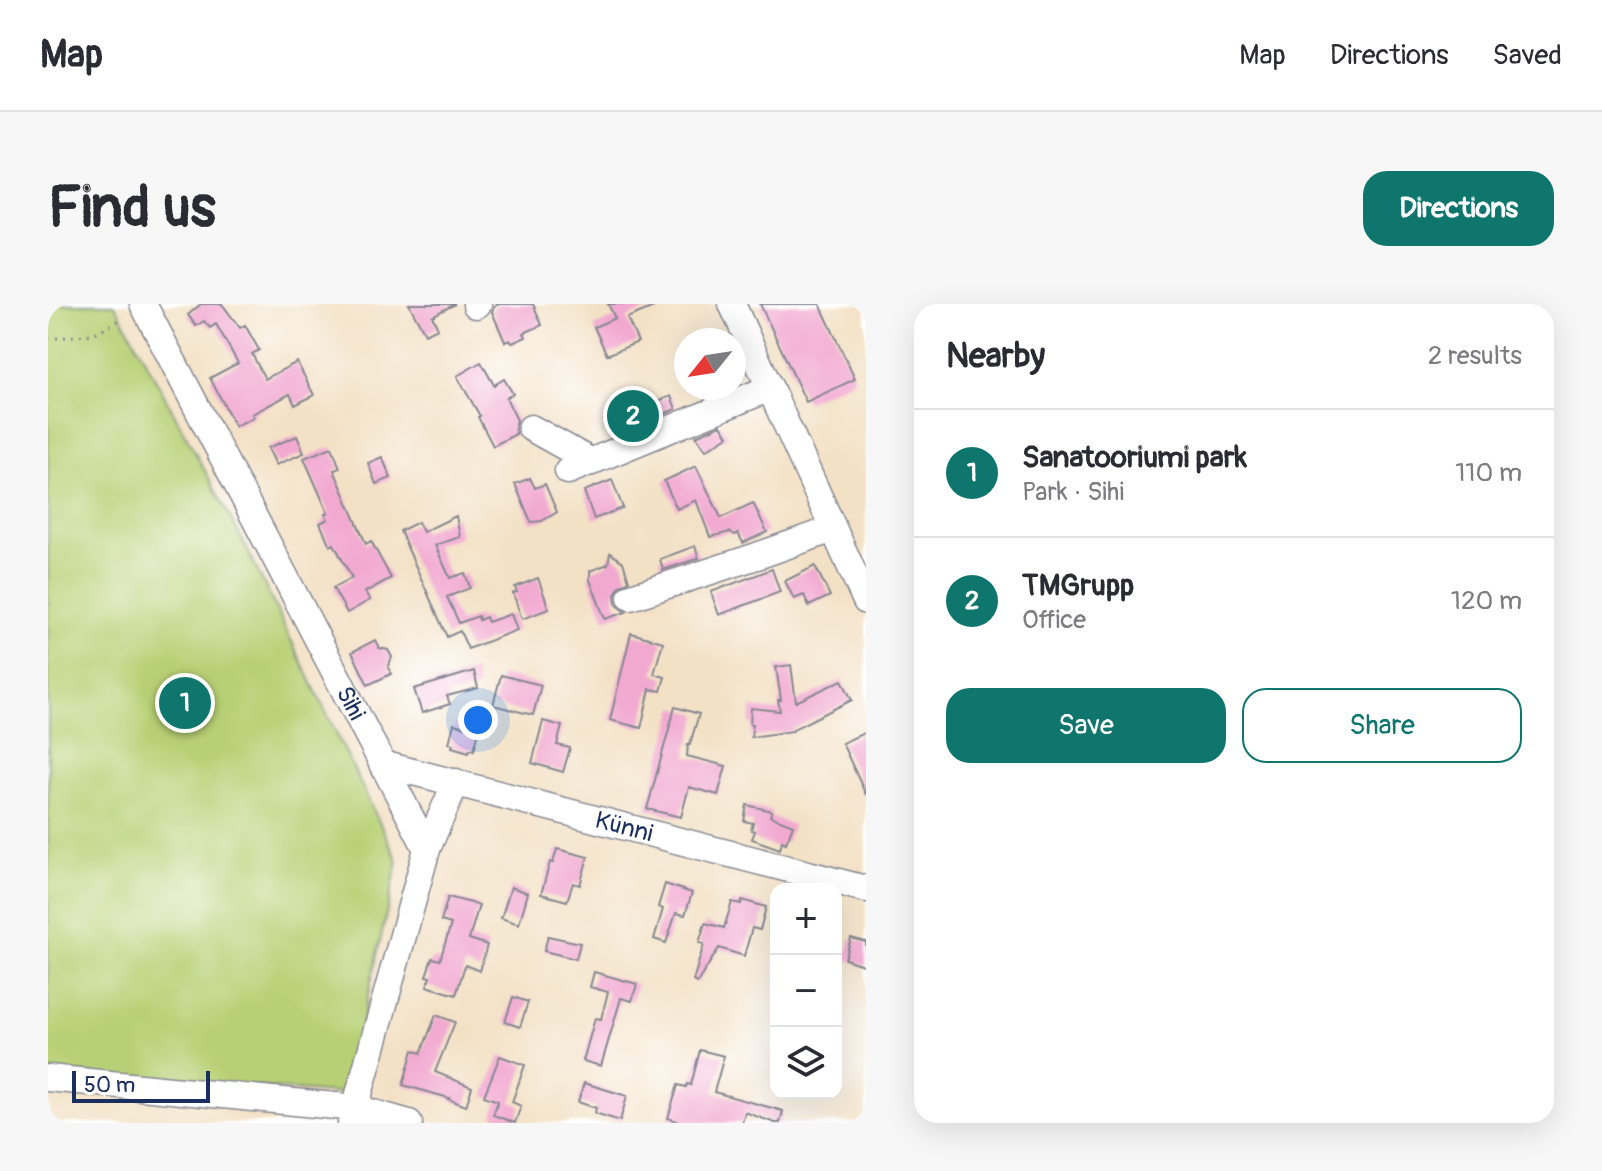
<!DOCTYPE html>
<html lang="en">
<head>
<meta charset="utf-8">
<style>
  :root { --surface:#fff; --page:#f7f7f7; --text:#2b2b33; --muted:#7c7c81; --line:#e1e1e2; --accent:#0f766e }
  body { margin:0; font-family:Pangolin,sans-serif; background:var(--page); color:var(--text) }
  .controls { position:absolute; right:24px; bottom:24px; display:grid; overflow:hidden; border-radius:16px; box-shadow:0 8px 32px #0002 }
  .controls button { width:72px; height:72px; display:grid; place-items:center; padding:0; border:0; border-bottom:2px solid var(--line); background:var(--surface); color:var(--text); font:40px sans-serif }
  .compass { position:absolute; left:626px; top:24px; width:72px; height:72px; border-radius:50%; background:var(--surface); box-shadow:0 8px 32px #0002; rotate:240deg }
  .scale { position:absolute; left:24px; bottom:20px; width:138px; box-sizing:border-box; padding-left:8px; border:4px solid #1b2f5e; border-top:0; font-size:22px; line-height:28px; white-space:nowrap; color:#1b2f5e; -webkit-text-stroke:6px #fff; paint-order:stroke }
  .you { position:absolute; left:430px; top:416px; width:28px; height:28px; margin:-20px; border:6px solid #fff; border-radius:50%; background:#1a73e8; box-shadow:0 0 0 12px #1a73e833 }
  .badge { display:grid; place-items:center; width:52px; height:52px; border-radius:50%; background:var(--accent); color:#fff; font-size:26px; font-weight:700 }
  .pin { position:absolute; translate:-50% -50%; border:4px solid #fff; box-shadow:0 2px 8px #0006 }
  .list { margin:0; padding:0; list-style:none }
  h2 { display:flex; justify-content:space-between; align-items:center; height:104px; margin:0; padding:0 32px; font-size:34px }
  h2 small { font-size:26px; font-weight:400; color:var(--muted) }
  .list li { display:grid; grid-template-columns:52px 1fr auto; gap:24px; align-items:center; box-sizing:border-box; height:128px; padding:0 32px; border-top:2px solid var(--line) }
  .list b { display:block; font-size:30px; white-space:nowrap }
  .list p { margin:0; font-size:26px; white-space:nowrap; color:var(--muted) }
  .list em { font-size:26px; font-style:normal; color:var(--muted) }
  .actions { display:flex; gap:16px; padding:24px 32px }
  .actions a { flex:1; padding:18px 0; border:2px solid var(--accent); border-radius:24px; text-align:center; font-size:28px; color:var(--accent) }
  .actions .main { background:var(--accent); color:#fff }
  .icon { flex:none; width:44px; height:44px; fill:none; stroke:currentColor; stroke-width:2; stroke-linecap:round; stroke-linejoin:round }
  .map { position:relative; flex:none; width:818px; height:819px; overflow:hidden; border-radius:24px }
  header { display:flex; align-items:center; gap:48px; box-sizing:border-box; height:112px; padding:0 40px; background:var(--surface); border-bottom:2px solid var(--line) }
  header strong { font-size:38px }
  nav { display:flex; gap:44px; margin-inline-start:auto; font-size:28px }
  .intro { display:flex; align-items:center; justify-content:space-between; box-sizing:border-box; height:192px; padding:0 48px }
  h1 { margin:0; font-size:56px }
  .button { padding:20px 36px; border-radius:24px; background:var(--accent); color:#fff; font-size:28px; font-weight:700 }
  main { display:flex; gap:48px; padding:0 48px }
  aside { flex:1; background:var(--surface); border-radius:24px; box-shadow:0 8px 32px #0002 }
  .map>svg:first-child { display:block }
</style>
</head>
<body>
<header>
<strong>Map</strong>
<nav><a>Map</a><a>Directions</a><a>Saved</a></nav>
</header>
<div class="intro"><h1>Find us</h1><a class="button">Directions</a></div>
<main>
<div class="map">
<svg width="818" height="819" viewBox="0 0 818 819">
  <rect width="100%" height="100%" fill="#fff"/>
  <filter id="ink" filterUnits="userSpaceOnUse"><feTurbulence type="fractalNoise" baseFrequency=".0125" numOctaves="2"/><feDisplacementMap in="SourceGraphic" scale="16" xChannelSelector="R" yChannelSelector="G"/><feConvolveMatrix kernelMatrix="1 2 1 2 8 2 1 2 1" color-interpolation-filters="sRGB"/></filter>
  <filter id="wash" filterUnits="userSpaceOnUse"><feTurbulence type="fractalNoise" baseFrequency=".006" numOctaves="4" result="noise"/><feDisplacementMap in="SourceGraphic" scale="32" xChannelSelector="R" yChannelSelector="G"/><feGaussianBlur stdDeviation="1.8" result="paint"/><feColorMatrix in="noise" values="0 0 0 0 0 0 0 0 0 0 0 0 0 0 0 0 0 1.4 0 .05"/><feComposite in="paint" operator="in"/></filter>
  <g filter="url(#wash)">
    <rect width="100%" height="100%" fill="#f3e1c5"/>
    <path fill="#b8d075" stroke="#6a806a" stroke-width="2" d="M 0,0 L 66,0 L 68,2 L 197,241 L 350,557 L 298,790 L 0,767 Z"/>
    <g id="blocks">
      <path fill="#f2a9d0" d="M 153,0 L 174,0 L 192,24 L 197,21 L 211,46 L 204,50 L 217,75 L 249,58 L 266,91 L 247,101 L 242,90 L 204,110 L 206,113 L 187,122 L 162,74 L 190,59 L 168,20 L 162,24 L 156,17 L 148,22 L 140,11 Z
        M 361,0 L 407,0 L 384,12 L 390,24 L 377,30 Z
        M 451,0 L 485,0 L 494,21 L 476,29 L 478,33 L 464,39 L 462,36 L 457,38 L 444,8 L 446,2 Z
        M 560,0 L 613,0 L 579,14 L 590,38 L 559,51 L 546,23 L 567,14 Z
        M 712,0 L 772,0 L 807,75 L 758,98 Z
        M 433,58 L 446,81 L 456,75 L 465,90 L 458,94 L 469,116 L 467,123 L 468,130 L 445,142 L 430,113 L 432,112 L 409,72 Z
        M 623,92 L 628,105 L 597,118 L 592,104 Z
        M 673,121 L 680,132 L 658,146 L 648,132 Z
        M 249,132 L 256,149 L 228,161 L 220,144 Z
        M 284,143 L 292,164 L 286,166 L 318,240 L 323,237 L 343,274 L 317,288 L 322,296 L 299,309 L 285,284 L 304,274 L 286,240 L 282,242 L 272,219 L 280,215 L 277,210 L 280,209 L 256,154 Z
        M 334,153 L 343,174 L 328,180 L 320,159 Z
        M 648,162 L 673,214 L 705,199 L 719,228 L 695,239 L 690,229 L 687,231 L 682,228 L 662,233 L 648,196 L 629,205 L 616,177 Z
        M 482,174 L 487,184 L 497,180 L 509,208 L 494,217 L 483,218 L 467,180 Z
        M 564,176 L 575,204 L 546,215 L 536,187 Z
        M 408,212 L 412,233 L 387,241 L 402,274 L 417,269 L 422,284 L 399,293 L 411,319 L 430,312 L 431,316 L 438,313 L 440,318 L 463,310 L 469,326 L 420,345 L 412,327 L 399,333 L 352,227 L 370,218 L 375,228 Z
        M 647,242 L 651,254 L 615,266 L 612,255 Z
        M 562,249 L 575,258 L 581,277 L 572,282 L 567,290 L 568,299 L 572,304 L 578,308 L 557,315 L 542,276 L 542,267 L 560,260 Z
        M 767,262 L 782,292 L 761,302 L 756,291 L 746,295 L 737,277 Z
        M 724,265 L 732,288 L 671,311 L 663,288 Z
        M 490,274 L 501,305 L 474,315 L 465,289 L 469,288 L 467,283 Z
        M 583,329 L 615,338 L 606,370 L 617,373 L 613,387 L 602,385 L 593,424 L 562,416 Z
        M 327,336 L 331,344 L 340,346 L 344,353 L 340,363 L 343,370 L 320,381 L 304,348 Z
        M 743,361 L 748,398 L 794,376 L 804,396 L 745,425 L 745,427 L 703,433 L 705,420 L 702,420 L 703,404 L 732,407 L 730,396 L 733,396 L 728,363 Z
        M 426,367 L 430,384 L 399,392 L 402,400 L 374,409 L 366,385 Z
        M 453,371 L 493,381 L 485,411 L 445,401 Z
        M 627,403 L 651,410 L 642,440 L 640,440 L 639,452 L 678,462 L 670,491 L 641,483 L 633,513 L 599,505 Z
        M 495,417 L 514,422 L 509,441 L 522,444 L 515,468 L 484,459 Z
        M 406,420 L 431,427 L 426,446 L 422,445 L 421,448 L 404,443 L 405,440 L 401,439 Z
        M 818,428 L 818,491 L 794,439 Z
        M 699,501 L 724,507 L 722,512 L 745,521 L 738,539 L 734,537 L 732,545 L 704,535 L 707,527 L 703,526 L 705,519 L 696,517 Z
        M 509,545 L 540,553 L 532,581 L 525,579 L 519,597 L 493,590 L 502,558 L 505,559 Z
        M 617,580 L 644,589 L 637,611 L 628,609 L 618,639 L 606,635 L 615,605 L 610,603 Z
        M 463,583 L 480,589 L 471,620 L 453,614 Z
        M 400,593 L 431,601 L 421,635 L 439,641 L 432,667 L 417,661 L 408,691 L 379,682 L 382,673 L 378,672 L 384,654 L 392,656 L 403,620 L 393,617 Z
        M 694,596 L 718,603 L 712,626 L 704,624 L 696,652 L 671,644 L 649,679 L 645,677 L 656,640 L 651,639 L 657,619 L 676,624 L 684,598 L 693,600 Z
        M 500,632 L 532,639 L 528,655 L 496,647 Z
        M 803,634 L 818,638 L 818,662 L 797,655 Z
        M 546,668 L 589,680 L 584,697 L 573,694 L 553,762 L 535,757 L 547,714 L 553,715 L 560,688 L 542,683 Z
        M 465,693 L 480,698 L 472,723 L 457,718 Z
        M 388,711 L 407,718 L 387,768 L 424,783 L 418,802 L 400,795 L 401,794 L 355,781 L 365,746 L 373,749 Z
        M 652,746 L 676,752 L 666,788 L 735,807 L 732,819 L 727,819 L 697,808 L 694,819 L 628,819 L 629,817 L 620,814 L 630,781 L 638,783 L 639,780 L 643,781 Z
        M 452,752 L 477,761 L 464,798 L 473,802 L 467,819 L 445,811 L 450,797 L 436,792 Z
        M 536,779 L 579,792 L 572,817 L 547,809 L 548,804 L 530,798 Z"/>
    </g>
  </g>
  <g filter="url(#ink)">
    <use href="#blocks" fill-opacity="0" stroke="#878892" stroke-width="2"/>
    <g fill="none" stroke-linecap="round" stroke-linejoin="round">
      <defs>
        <g id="minor">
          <path id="s1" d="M 95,0 L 379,545 L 303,819"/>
          <path d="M 684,0 L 818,297"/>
          <path d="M 428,1 L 430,0"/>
          <path d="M 483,124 L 544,158"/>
          <path d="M 520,167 L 722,84"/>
          <path d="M 583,293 L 709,252 L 785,225"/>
          <path id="s2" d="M 334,460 L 818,585"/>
          <path d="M 379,545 L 408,478"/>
          <path d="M 0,774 L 308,804 L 361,819"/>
        </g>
      </defs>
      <use href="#minor" stroke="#878892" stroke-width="29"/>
      <path stroke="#878892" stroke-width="3" stroke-dasharray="2 6" stroke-linecap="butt" d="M 0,35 L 45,30 L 76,14"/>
      <use href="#minor" stroke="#fff" stroke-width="26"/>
    </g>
  </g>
  <g text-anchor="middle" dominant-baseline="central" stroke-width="8" stroke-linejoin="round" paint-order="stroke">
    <g font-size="24" fill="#1b2f5e" stroke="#fff">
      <text stroke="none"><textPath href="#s1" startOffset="450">Sihi</textPath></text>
      <text stroke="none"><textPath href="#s2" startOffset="250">Künni</textPath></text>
    </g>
  </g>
</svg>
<div class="controls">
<button>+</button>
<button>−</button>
<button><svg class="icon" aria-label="layers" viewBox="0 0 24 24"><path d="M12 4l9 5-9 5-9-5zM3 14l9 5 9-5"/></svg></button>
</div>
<svg class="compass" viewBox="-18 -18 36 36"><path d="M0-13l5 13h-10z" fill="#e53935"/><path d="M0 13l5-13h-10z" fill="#7c7c81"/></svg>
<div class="scale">50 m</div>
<div class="you"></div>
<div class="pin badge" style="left:137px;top:399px">1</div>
<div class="pin badge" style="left:585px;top:112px">2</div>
</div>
<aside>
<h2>Nearby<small>2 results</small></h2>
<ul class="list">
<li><span class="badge">1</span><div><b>Sanatooriumi park</b><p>Park · Sihi</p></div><em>110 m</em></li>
<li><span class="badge">2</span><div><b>TMGrupp</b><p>Office</p></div><em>120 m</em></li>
</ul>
<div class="actions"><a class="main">Save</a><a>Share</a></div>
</aside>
</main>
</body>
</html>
